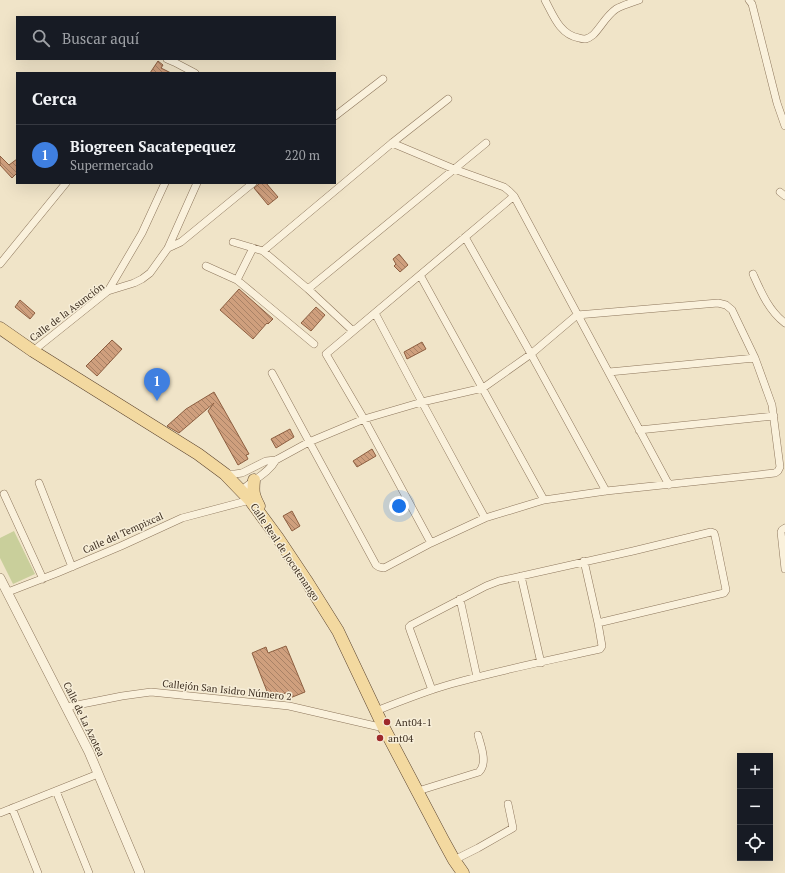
<!DOCTYPE html>
<html lang="es">
<head>
<meta charset="utf-8">
<style>
  :root { --surface:#171b24; --page:#20242c; --text:#f1f3f6; --muted:#9ea1a6; --line:#363941; --accent:#db2777 }
  body { margin:0; font-family:"PT Serif",serif; background:var(--page); color:var(--text) }
  .controls { position:absolute; right:12px; bottom:12px; display:grid; overflow:hidden; border-radius:0px; box-shadow:0 4px 16px #0002 }
  .controls button { width:36px; height:36px; display:grid; place-items:center; padding:0; border:0; border-bottom:1px solid var(--line); background:var(--surface); color:var(--text); font:20px sans-serif }
  .you { position:absolute; left:399px; top:506px; width:14px; height:14px; margin:-10px; border:3px solid #fff; border-radius:50%; background:#1a73e8; box-shadow:0 0 0 6px #1a73e833 }
  .badge { display:grid; place-items:center; width:26px; height:26px; border-radius:50%; background:var(--accent); color:#fff; font-size:13px; font-weight:700 }
  .pin { position:absolute; translate:-50% -33px; filter:drop-shadow(0 1px 2px #0008) }
  .pin::after { content:''; position:absolute; top:21px; width:14px; height:12px; background:inherit; clip-path:polygon(0 0,100% 0,50% 100%) }
  .list { margin:0; padding:0; list-style:none }
  h2 { display:flex; justify-content:space-between; align-items:center; height:52px; margin:0; padding:0 16px; font-size:17px }
  h2 small { font-size:13px; font-weight:400; color:var(--muted) }
  .list li { display:grid; grid-template-columns:26px 1fr auto; gap:12px; align-items:center; box-sizing:border-box; height:60px; padding:0 16px; border-top:1px solid var(--line) }
  .list b { display:block; font-size:15px; white-space:nowrap }
  .list p { margin:0; font-size:13px; white-space:nowrap; color:var(--muted) }
  .list em { font-size:13px; font-style:normal; color:var(--muted) }
  .icon { flex:none; width:22px; height:22px; fill:none; stroke:currentColor; stroke-width:2; stroke-linecap:round; stroke-linejoin:round }
  .map { position:relative; flex:none; width:785px; height:873px; overflow:hidden }
  .search { position:absolute; background:var(--surface); box-shadow:0 4px 16px #0002; left:16px; top:16px; width:320px; height:44px; display:flex; align-items:center; gap:10px; box-sizing:border-box; padding:0 14px; border-radius:0px; color:var(--muted); font-size:15px }
  .panel { position:absolute; background:var(--surface); box-shadow:0 4px 16px #0002; left:16px; top:72px; width:320px; height:112px; border-radius:0px }
  .map>svg:first-child { display:block }
</style>
</head>
<body>
<div class="map">
<svg width="785" height="873" viewBox="0 0 785 873">
  <defs>
    <pattern id="building-back-hatch" width="6" height="6" patternUnits="userSpaceOnUse"><rect width="6" height="6" fill="#cf9f7d"/><path d="M-1 5l2 2M0 0l6 6M5-1l2 2" fill="none" stroke="#a98266"/></pattern>
  </defs>
  <rect width="100%" height="100%" fill="#f0e4c8"/>
  <path fill="#c9cf9b" d="M 14,531 L 35,574 L 13,584 L 0,558 L 0,538 Z"/>
  <path fill="url(#building-back-hatch)" stroke="#8d5f41" d="M 158,61 L 163,65 L 161,68 L 171,73 L 150,73 Z
    M 0,156 L 9,165 L 17,159 L 17,173 L 12,178 L 0,165 Z
    M 260,183 L 266,183 L 278,197 L 268,205 L 254,188 Z
    M 399,254 L 408,265 L 400,272 L 394,266 L 396,264 L 393,259 Z
    M 239,289 L 273,319 L 268,324 L 267,323 L 253,339 L 220,310 Z
    M 20,300 L 35,313 L 30,319 L 15,307 Z
    M 316,307 L 325,315 L 311,331 L 301,323 Z
    M 112,340 L 122,349 L 97,376 L 86,366 Z
    M 422,342 L 426,349 L 407,359 L 404,352 Z
    M 214,392 L 249,454 L 246,455 L 248,459 L 238,465 L 208,411 L 214,403 L 179,433 L 167,426 L 186,409 Z
    M 290,429 L 294,437 L 276,448 L 271,439 Z
    M 372,449 L 376,456 L 357,467 L 353,461 Z
    M 292,511 L 300,526 L 292,531 L 283,516 Z
    M 286,646 L 305,692 L 290,698 L 288,692 L 270,699 L 252,653 L 266,647 L 268,653 Z"/>
  <g fill="none" stroke-linecap="round" stroke-linejoin="round">
    <defs>
      <path id="minor" d="M 545,0 C 553,15 560,35 579,38 C 585,40 588,39 593,35 C 601,27 606,16 616,9 C 623,5 631,3 639,0
        M 749,0 L 752,4 L 777,103 L 785,126
        M 167,59 L 174,62 L 195,73
        M 335,116 L 383,79
        M 392,143 L 454,169 L 504,187 L 509,191 L 514,196 L 669,485
        M 780,192 L 785,196
        M 465,237 L 531,354 L 606,491
        M 233,242 L 263,251 L 308,289 L 353,331
        M 168,248 L 181,242 L 253,183
        M 263,251 L 392,143 L 448,99
        M 0,264 L 66,183
        M 206,266 L 237,280 L 314,344
        M 753,274 C 761,292 769,311 785,323
        M 420,275 L 544,500
        M 237,280 L 253,248
        M 308,289 L 486,143
        M 108,291 L 142,233 L 165,183
        M 375,313 L 422,402 L 485,518
        M 33,351 L 108,291 L 134,283 L 142,279 L 150,273 L 168,248 L 197,183
        M 609,372 L 755,358
        M 639,430 L 774,416
        M 226,474 L 235,474 L 242,473 L 266,461 L 276,460 L 309,442 L 364,419 L 422,402 L 483,388 L 531,354 L 577,315 L 718,303 L 726,305 L 732,310 L 755,358 L 772,405 L 780,467 L 778,471 L 775,473 L 606,491 L 544,500 L 485,518 L 431,543 L 384,568 L 379,567 L 376,565 L 272,373
        M 39,483 L 72,567
        M 241,491 C 252,480 268,474 276,460
        M 4,494 L 43,579
        M 785,528 L 782,530 L 781,532 L 785,569
        M 431,543 L 364,419 L 326,354 L 514,196
        M 521,576 L 541,663
        M 8,592 L 57,573 L 121,546 L 182,518 L 250,500
        M 460,599 L 477,677
        M 432,690 L 410,630 L 409,627 L 411,625 L 486,586 L 499,581 L 633,551 L 711,532 L 714,533 L 715,536 L 726,590 L 724,593 L 598,623
        M 67,707 L 122,696 L 151,692 L 289,706 L 384,728
        M 376,711 C 401,701 426,691 451,684 C 500,670 551,660 600,649 L 602,646 L 598,623 L 584,561
        M 56,791 L 89,873
        M 418,791 L 479,772 C 488,763 481,746 478,735
        M 12,808 L 38,873
        M 0,813 L 98,774
        M 454,860 L 478,848 L 513,828 L 508,804"/>
      <path id="tertiary" d="M 0,578 L 89,752 L 140,873"/>
      <path id="primary" d="M 0,328 L 33,351 L 198,454 L 225,474 L 250,500 L 278,538 L 306,580 L 338,631 L 384,728 L 443,840 L 454,860 L 463,873
        M 254,480 C 253,492 253,495 259,506"/>
    </defs>
    <use href="#minor" stroke="#8d765c" stroke-width="8"/>
    <use href="#tertiary" stroke="#8d765c" stroke-width="10"/>
    <use href="#primary" stroke="#5b4430" stroke-width="13"/>
    <use href="#minor" stroke="#faf1dc" stroke-width="7"/>
    <use href="#tertiary" stroke="#faf1dc" stroke-width="9"/>
    <use href="#primary" stroke="#f3d9a0" stroke-width="12"/>
  </g>
  <g fill="#9e2a2b" stroke="#f7eed8" stroke-width="1.5">
    <circle cx="387" cy="722" r="4"/>
    <circle cx="380" cy="738" r="4"/>
  </g>
  <g text-anchor="middle" dominant-baseline="central" stroke-width="3" stroke-linejoin="round" paint-order="stroke">
    <g font-size="10" fill="#3d2e20" stroke="#f7eed8">
      <text transform="translate(67 312) rotate(-37)">Calle de la Asunción</text>
      <text transform="translate(123 533) rotate(-24)">Calle del Tempixcal</text>
      <text transform="translate(285 552) rotate(56)">Calle Real de Jocotenango</text>
      <text transform="translate(227 690) rotate(6)">Callejón San Isidro Número 2</text>
      <text transform="translate(84 719) rotate(64)">Calle de La Azotea</text>
    </g>
    <g font-size="10" fill="#3d2e20" stroke="#f7eed8" text-anchor="start">
      <text x="395" y="722">Ant04-1</text>
      <text x="388" y="738">ant04</text>
    </g>
  </g>
</svg>
<div class="controls">
<button>+</button>
<button>−</button>
<button><svg class="icon" aria-label="locate" viewBox="0 0 24 24"><circle cx="12" cy="12" r="6"/><path d="M12 2v4M12 18v4M2 12h4M18 12h4"/></svg></button>
</div>
<div class="you"></div>
<div class="pin badge" style="left:157px;top:401px;background:#3f7fe0">1</div>
<div class="search"><svg class="icon" aria-label="search" viewBox="0 0 24 24"><circle cx="10" cy="10" r="6"/><path d="M15 15l6 6"/></svg>Buscar aquí</div>
<section class="panel">
<h2>Cerca<small></small></h2>
<ul class="list">
<li><span class="badge" style="background:#3f7fe0">1</span><div><b>Biogreen Sacatepequez</b><p>Supermercado</p></div><em>220 m</em></li>
</ul>
</section>
</div>
</body>
</html>
